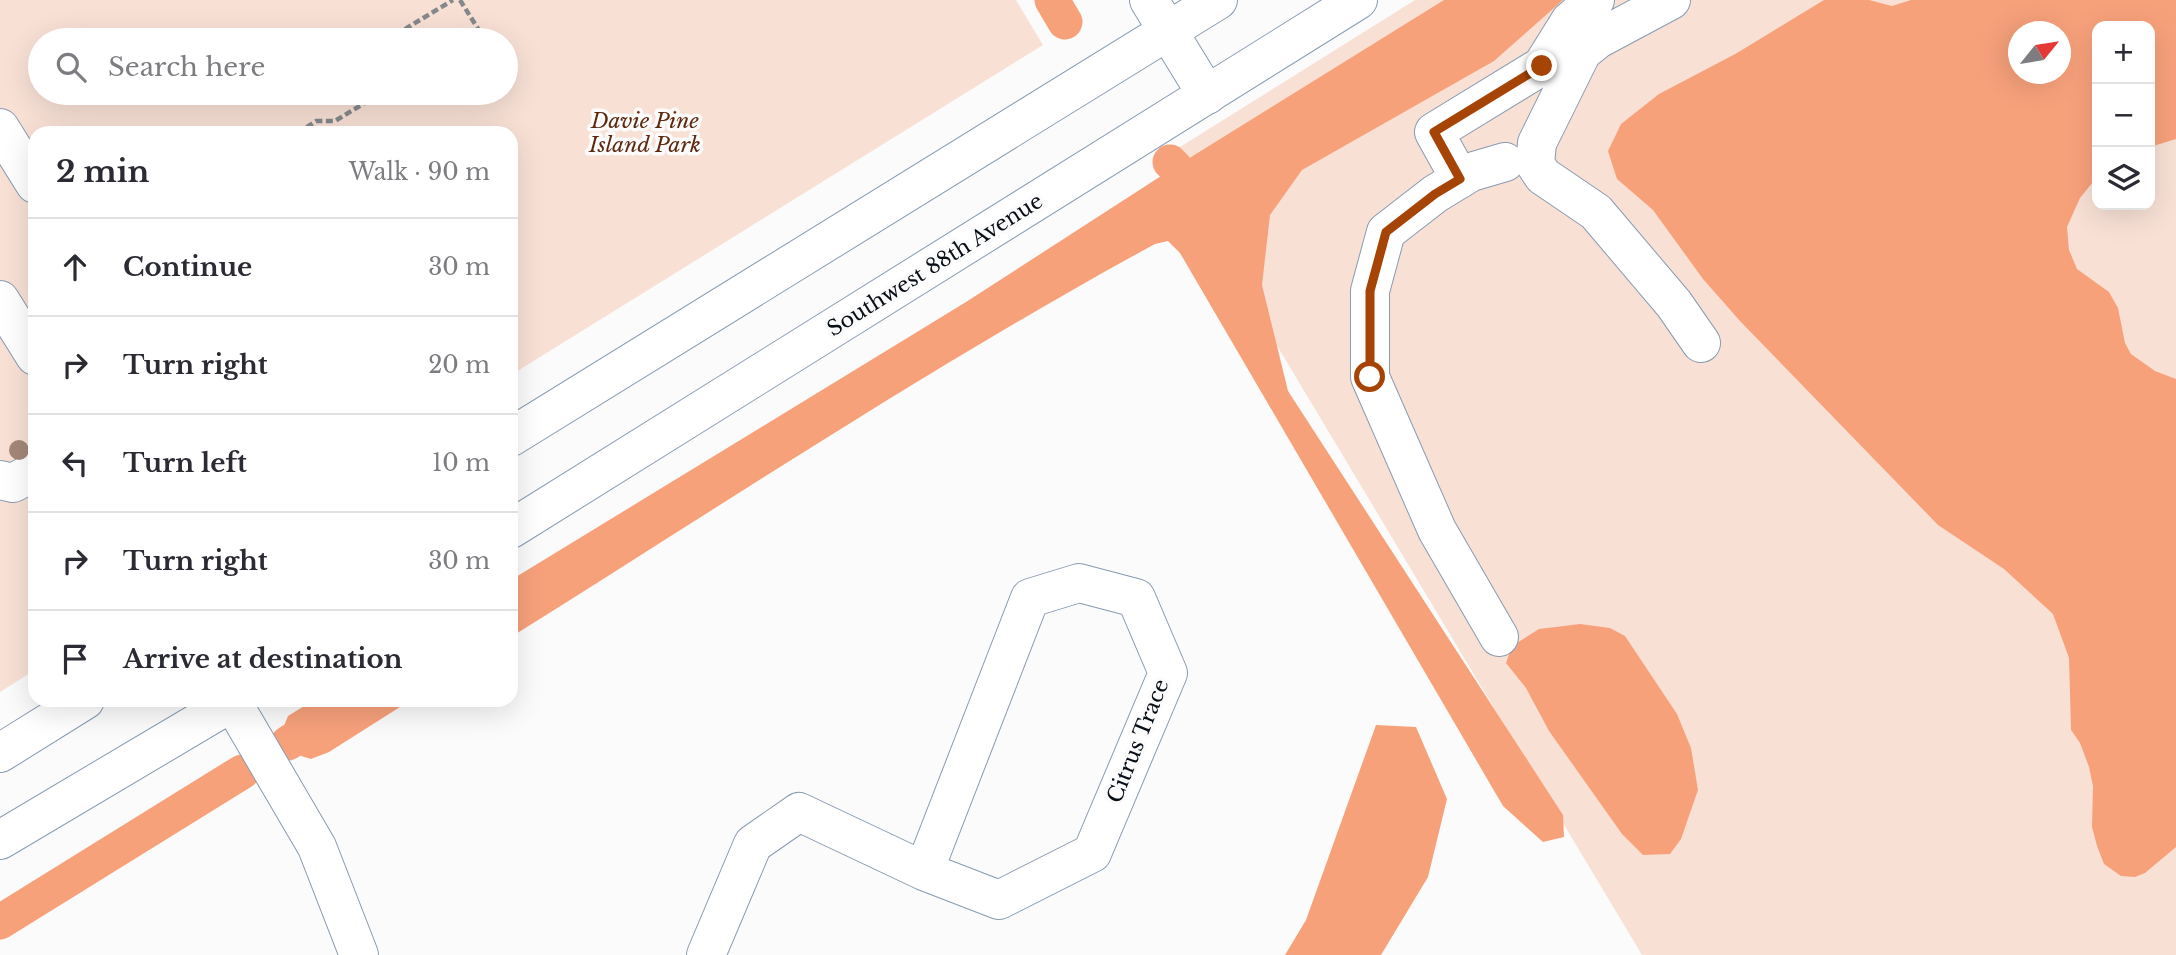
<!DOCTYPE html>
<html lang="en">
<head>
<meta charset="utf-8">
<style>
  :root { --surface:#fff; --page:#f2f2f3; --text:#2b2b33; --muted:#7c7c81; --line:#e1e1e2 }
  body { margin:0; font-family:"Libre Baskerville",serif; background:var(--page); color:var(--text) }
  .controls { position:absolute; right:21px; top:21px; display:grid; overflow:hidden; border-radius:14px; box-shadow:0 7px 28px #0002 }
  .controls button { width:63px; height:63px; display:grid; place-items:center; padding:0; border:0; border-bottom:2px solid var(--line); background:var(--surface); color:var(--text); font:35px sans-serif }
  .compass { position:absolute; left:2008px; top:21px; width:63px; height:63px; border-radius:50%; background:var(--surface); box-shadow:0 7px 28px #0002; rotate:60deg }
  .stop { position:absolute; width:21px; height:21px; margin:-16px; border:5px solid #a64406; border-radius:50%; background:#fff }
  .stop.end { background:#a64406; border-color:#fff; box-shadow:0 2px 7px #0008 }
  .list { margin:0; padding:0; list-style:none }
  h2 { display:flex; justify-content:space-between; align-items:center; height:91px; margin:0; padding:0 28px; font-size:30px }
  h2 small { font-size:23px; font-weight:400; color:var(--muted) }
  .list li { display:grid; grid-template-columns:46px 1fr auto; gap:21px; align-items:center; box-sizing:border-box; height:98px; padding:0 28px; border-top:2px solid var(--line) }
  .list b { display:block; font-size:26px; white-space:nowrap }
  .list em { font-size:23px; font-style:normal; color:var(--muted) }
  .icon { flex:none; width:38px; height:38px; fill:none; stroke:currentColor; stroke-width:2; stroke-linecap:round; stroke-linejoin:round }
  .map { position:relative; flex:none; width:2176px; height:955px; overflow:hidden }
  .search { position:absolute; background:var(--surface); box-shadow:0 7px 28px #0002; left:28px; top:28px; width:490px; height:77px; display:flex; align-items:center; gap:18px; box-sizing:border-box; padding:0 24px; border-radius:38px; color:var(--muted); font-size:26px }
  .panel { position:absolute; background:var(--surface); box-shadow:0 7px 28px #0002; left:28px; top:126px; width:490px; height:581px; border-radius:21px }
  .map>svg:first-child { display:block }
</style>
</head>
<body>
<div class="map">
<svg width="2176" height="955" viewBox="0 0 2176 955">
  <rect width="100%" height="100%" fill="#fbfbfb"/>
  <path fill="#f8e0d5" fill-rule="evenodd" d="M 0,0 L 1016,0 L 1043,45 L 511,375 L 511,133 L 35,133 L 35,670 L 0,692 ZM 40,40 L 506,40 L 506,93 L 40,93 Z
    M 1415,0 L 2176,0 L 2176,955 L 1642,955 L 1164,157 ZM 2097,26 L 2150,26 L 2150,205 L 2097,205 ZM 2018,32 L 2060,32 L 2060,74 L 2018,74 Z"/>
  <path fill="#f7a17b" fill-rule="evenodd" d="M 1444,0 L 1563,0 L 1494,61 L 1302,170 L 1270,215 L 1262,285 L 1288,391 L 1563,815 L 1564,837 L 1543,842 L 1503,806 L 1180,253 L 1168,241 L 1155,244 C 934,364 724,504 511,637 L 511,580 L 966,302 L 1175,167 Z
    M 1824,0 L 1869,0 L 1892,6 L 1911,0 L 2176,0 L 2176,139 L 2150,147 L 2150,26 L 2097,26 L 2097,177 L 2080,198 L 2067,227 L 2069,250 L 2077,269 L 2109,292 L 2118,308 L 2125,343 L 2131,354 L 2155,371 L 2176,379 L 2176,847 L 2145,873 L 2135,877 L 2121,876 L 2104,864 L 2097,846 L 2092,827 L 2093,786 L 2089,767 L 2080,743 L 2071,730 L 2069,658 L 2053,614 L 2004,569 L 1938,525 L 1740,321 L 1703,279 L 1653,210 L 1617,179 L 1608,151 L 1621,124 L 1659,94 L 1737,53 ZM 2018,32 L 2060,32 L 2060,74 L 2018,74 Z
    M 1580,624 L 1610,628 L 1625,636 L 1677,714 L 1691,748 L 1698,790 L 1681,839 L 1670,854 L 1643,855 L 1622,834 L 1549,731 L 1526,688 L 1506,663 L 1512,646 L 1539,629 Z
    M 314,700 L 411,700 L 329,752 L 311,759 L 301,756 L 283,728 L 288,716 Z
    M 1376,725 L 1416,727 L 1447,799 L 1428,877 L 1381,955 L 1285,955 L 1306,920 Z"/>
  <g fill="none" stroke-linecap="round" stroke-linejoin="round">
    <path stroke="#f7a17b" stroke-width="35" d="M 1052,0 L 1065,22
      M 1170,162 L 1175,167
      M 288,743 L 291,741
      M 0,922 L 242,772"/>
    <defs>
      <path id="minor" d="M 1149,0 L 1207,95
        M 1671,0 L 1598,39 L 1582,52 L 1537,143 L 1535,164 L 1543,176 L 1596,212 L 1674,304 L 1701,343
        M 0,128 L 35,184
        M 1460,179 L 1434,132 L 1542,66 L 1570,21 L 1595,0
        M 0,300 L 35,356
        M 0,480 L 13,483 L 35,471
        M 1079,583 L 1136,598 L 1168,673 L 1092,853 L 999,900 L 924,871 L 1030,598 Z
        M 1499,637 L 1437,530 L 1370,377 L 1370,291 L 1386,232 L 1435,194 L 1471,172 L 1505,162
        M 231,700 L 317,847 L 359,955
        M 706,955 L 753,844 L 799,812 L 924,871"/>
      <path id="major" d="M 511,437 L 1218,0
        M 511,529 L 1358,0
        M 0,753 L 85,700
        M 0,840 L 236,700"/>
    </defs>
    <use href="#minor" stroke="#889bb1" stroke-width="40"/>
    <use href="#major" stroke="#889bb1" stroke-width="40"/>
    <path stroke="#85898c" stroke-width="4.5" stroke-dasharray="7 3.5" stroke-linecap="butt" d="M 460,0 L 485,40
      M 387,40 L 453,0
      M 407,93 L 412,101 L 426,93
      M 298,133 L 316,121 L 335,121 L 381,93"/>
    <use href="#minor" stroke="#fff" stroke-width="38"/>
    <use href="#major" stroke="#fff" stroke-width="38"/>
  </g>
  <circle fill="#a48778" cx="19" cy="450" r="10"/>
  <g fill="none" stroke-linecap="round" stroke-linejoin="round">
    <path stroke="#a64406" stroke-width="9" d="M 1370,377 L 1370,291 L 1386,232 L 1435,194 L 1460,179 L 1434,132 L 1542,66"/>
  </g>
  <g text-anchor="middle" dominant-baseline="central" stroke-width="7" stroke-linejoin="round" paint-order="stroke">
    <g font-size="21" font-style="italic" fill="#5d280c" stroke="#fbfbfb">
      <text x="645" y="121">Davie Pine<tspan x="645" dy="24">Island Park</tspan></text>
    </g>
    <g font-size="21" fill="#070e15" stroke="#fbfbfb">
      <text transform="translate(935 265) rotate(-32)">Southwest 88th Avenue</text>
      <text transform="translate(1138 741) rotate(-68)">Citrus Trace</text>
    </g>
  </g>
</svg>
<div class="controls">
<button>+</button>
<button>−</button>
<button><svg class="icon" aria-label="layers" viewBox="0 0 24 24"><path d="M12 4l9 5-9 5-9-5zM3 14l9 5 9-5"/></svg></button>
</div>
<svg class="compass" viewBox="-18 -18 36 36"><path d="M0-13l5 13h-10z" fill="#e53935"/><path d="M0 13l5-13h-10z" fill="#7c7c81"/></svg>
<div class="stop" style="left:1370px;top:377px"></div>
<div class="stop end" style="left:1542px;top:66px"></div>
<div class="search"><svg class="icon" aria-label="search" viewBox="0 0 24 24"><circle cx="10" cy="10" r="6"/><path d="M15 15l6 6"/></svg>Search here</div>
<section class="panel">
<h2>2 min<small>Walk · 90 m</small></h2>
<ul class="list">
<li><svg class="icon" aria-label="ahead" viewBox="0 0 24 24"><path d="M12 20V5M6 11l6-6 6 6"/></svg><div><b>Continue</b></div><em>30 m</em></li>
<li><svg class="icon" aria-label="right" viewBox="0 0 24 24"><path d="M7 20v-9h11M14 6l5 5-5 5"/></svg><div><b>Turn right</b></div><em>20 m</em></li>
<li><svg class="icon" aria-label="left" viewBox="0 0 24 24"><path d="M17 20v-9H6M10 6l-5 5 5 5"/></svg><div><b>Turn left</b></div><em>10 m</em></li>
<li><svg class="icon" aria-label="right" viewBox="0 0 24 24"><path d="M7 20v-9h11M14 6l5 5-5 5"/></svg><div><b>Turn right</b></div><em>30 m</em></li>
<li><svg class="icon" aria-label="arrive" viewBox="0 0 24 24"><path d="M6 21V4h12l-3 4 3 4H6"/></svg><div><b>Arrive at destination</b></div></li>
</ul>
</section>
</div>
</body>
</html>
